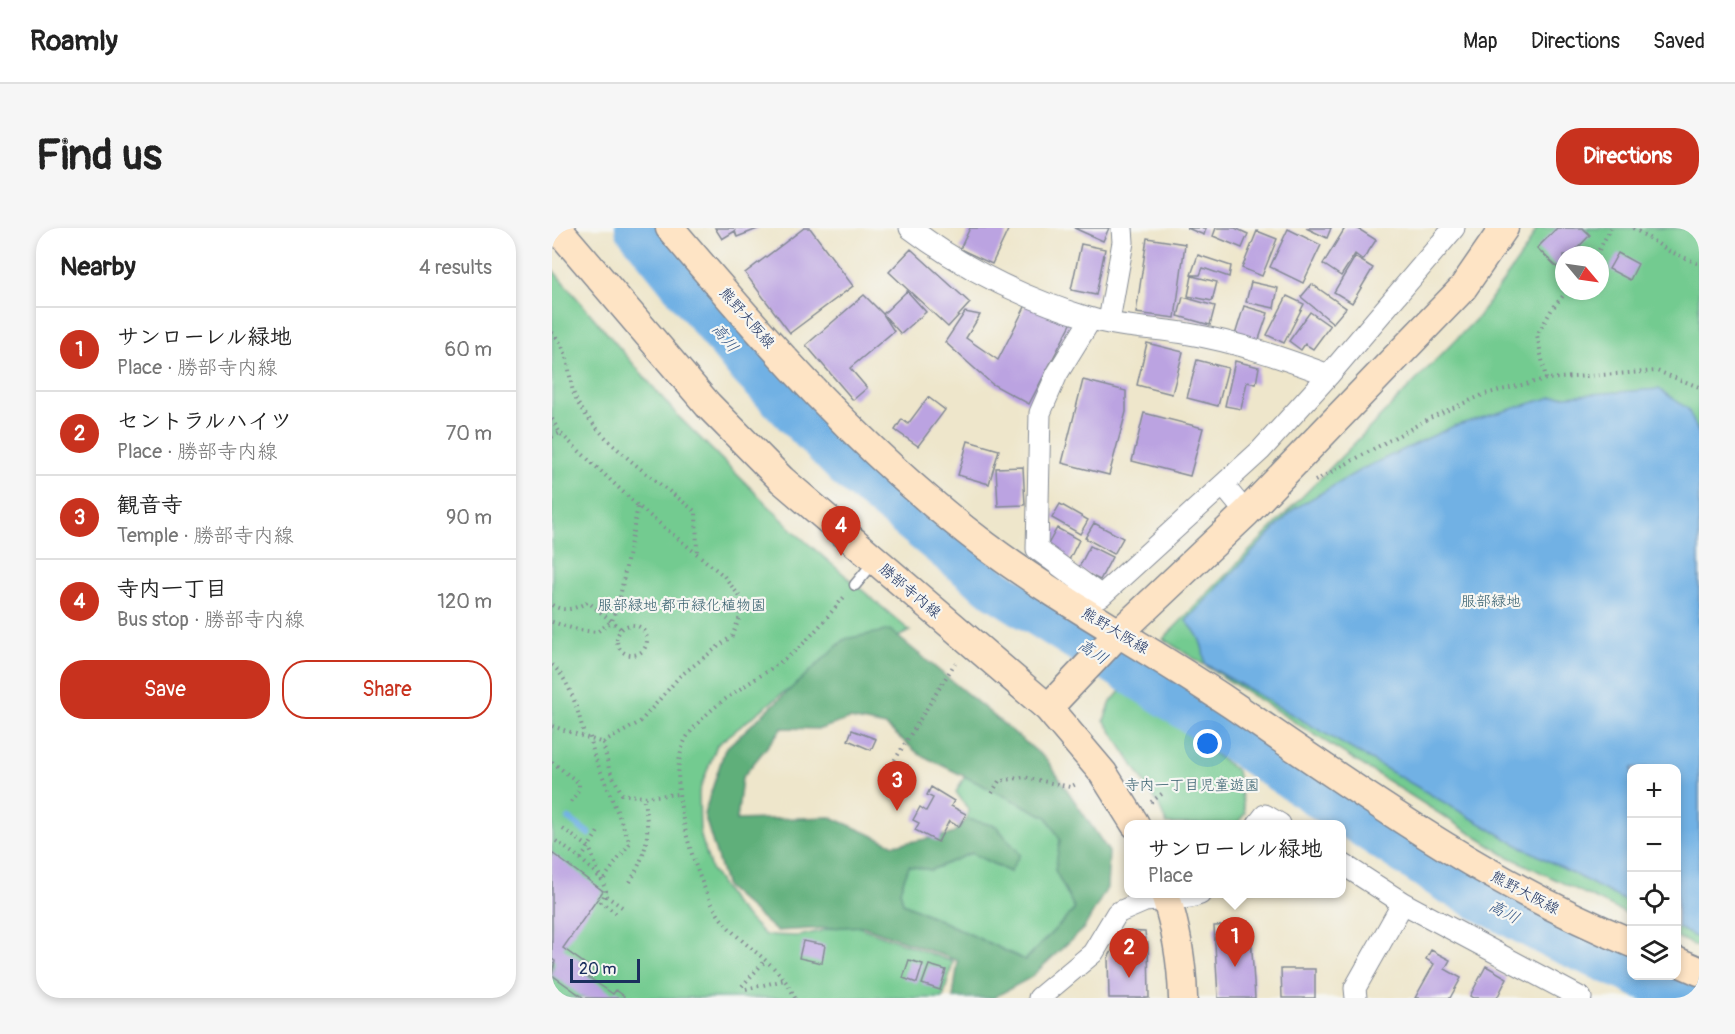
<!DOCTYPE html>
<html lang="en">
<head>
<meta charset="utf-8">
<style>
  :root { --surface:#fff; --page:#f6f6f6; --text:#222; --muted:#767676; --line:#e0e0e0; --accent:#c8321e }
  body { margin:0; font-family:Pangolin,"Klee One",sans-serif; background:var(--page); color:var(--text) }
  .controls { position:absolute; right:18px; bottom:18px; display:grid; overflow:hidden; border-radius:12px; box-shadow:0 3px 9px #0003 }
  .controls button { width:54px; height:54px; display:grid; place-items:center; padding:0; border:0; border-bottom:2px solid var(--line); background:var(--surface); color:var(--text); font:30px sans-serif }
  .compass { position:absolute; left:1003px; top:18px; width:54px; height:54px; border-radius:50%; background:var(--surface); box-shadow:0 3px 9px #0003; rotate:119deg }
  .scale { position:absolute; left:18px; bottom:15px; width:70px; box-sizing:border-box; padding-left:6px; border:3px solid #1b2f5e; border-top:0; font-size:16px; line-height:21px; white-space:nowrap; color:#1b2f5e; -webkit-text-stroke:4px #f6f6f2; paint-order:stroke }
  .you { position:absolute; left:656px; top:516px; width:21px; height:21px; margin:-15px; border:4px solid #fff; border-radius:50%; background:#1a73e8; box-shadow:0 0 0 9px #1a73e833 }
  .badge { display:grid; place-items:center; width:39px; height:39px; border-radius:50%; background:var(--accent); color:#fff; font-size:20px; font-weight:700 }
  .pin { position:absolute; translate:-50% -50px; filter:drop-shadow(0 2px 3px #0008) }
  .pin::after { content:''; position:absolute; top:32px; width:21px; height:18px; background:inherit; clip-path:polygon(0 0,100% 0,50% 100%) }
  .popup { position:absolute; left:572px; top:592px; width:222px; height:78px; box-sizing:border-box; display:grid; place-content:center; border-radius:12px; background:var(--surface); filter:drop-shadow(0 2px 4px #0005); font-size:20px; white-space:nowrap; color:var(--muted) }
  .popup b { font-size:22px; color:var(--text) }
  .popup::after { content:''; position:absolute; left:50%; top:100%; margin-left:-12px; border:12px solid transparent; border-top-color:var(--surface) }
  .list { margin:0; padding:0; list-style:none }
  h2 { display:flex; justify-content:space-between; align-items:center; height:78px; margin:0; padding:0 24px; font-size:26px }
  h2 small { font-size:20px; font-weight:400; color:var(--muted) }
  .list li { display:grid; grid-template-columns:39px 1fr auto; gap:18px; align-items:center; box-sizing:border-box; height:84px; padding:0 24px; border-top:2px solid var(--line) }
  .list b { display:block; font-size:22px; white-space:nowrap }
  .list p { margin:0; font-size:20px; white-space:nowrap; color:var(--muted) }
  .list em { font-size:20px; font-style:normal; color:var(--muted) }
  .actions { display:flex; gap:12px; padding:18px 24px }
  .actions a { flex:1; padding:14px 0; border:2px solid var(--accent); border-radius:24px; text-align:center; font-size:21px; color:var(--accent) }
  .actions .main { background:var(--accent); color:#fff }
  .icon { flex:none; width:33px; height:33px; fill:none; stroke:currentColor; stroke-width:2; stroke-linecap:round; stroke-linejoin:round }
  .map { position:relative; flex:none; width:1147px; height:770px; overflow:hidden; border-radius:24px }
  header { display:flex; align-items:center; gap:36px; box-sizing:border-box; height:84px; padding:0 30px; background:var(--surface); border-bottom:2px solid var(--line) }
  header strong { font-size:28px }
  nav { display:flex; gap:33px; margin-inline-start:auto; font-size:21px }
  .intro { display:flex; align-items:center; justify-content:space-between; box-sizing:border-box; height:144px; padding:0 36px }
  h1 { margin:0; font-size:42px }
  .button { padding:15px 27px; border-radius:24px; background:var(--accent); color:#fff; font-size:21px; font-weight:700 }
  main { display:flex; gap:36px; padding:0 36px }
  aside { flex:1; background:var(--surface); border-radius:24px; box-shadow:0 3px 9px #0003 }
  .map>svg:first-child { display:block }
</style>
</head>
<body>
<header>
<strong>Roamly</strong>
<nav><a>Map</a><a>Directions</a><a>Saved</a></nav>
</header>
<div class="intro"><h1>Find us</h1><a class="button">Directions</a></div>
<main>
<aside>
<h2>Nearby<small>4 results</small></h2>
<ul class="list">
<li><span class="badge">1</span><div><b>サンローレル緑地</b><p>Place · 勝部寺内線</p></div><em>60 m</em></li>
<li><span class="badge">2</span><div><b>セントラルハイツ</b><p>Place · 勝部寺内線</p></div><em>70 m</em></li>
<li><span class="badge">3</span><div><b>観音寺</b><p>Temple · 勝部寺内線</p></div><em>90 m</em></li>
<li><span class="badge">4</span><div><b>寺内一丁目</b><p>Bus stop · 勝部寺内線</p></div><em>120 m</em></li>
</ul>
<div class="actions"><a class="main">Save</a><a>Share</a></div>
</aside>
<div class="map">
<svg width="1147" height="770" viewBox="0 0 1147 770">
  <rect width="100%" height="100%" fill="#f6f6f2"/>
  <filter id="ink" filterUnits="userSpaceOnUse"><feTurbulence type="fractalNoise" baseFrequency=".0167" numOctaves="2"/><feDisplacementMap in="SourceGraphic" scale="12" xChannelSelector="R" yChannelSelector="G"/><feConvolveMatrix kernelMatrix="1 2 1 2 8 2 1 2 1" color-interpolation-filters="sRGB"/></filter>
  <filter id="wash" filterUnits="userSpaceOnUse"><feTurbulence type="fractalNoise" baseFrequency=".008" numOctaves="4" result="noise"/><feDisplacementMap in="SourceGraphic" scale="24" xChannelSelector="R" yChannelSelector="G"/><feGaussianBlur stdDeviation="1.35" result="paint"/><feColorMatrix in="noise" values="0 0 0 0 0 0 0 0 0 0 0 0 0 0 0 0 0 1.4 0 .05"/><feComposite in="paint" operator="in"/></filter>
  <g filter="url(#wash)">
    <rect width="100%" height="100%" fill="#eee6cb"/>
    <path fill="#73cb90" stroke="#477d77" stroke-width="1.5" fill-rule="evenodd" d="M 985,0 L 1147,0 L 1147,720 L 1125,709 L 1124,540 L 1080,540 L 1079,688 L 953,627 L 611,411 L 926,89 L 974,21 ZM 1012,27 L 1048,27 L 1048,63 L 1012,63 Z
      M 0,41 L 126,188 L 246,307 L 358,403 L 231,465 L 165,517 L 147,564 L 148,605 L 159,641 L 182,676 L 213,707 L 247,708 L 299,696 L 401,734 L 391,770 L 0,770 Z
      M 569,462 L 593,474 L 685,543 L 693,585 L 685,596 L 615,596 L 606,576 L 552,492 L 559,474 Z
      M 413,548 L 495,589 L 509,612 L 503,642 L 523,681 L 473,732 L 351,675 L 348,662 L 357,638 L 379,642 L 419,625 L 458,644 L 444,598 L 415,591 L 416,581 L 404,564 Z"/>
    <path fill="#5eaf7a" stroke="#3c6f6c" stroke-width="1.5" fill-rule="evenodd" d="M 338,402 L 495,532 L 557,624 L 555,660 L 532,700 L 478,750 L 441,770 L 401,770 L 406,733 L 311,698 L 224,703 L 174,659 L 152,586 L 173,521 L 293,411 ZM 298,491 L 334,498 L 367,526 L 495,589 L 508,612 L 503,642 L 523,681 L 473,732 L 351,675 L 348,662 L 357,638 L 379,642 L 419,625 L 458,644 L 468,626 L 444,598 L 415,591 L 400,606 L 342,617 L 279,589 L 185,592 L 190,550 L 230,500 L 268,501 Z"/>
    <path fill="#71b1e4" stroke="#4670a1" stroke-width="1.5" d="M 1107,161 L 1136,181 L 1147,206 L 1147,711 L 1125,699 L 1124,540 L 1080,540 L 1079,676 L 964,616 L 653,436 C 651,417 648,407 634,393 L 742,281 L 810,241 L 902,198 L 1000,169 Z"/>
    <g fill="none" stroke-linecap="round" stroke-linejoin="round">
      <path stroke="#71b1e4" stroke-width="7" d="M 17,591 L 37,606"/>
      <path stroke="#71b1e4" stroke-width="42" d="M 84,0 L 193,135 L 297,242 L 439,358 L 608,464 L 895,654 L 1000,710 L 1080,745
        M 1085,748 L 1136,770"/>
    </g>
    <g id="blocks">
      <path fill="#bba3e1" d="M 163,0 L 208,0 L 185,9 L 183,3 L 170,11 Z
        M 252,0 L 258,0 L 301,58 L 238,105 L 193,45 Z
        M 418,0 L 457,0 L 440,36 L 408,21 Z
        M 522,0 L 557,0 L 551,13 Z
        M 635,0 L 654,0 L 652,7 Z
        M 664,0 L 683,0 L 696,6 L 690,20 L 661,8 Z
        M 754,0 L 779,0 L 775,10 Z
        M 793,0 L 805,0 L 824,12 L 811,32 L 803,26 L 789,48 L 771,36 Z
        M 1005,0 L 1031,0 L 1038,7 L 1019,27 L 1012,27 L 1012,34 L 1006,40 L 985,20 Z
        M 736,1 L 769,17 L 751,55 L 718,39 Z
        M 705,3 L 725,11 L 710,48 L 690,40 Z
        M 595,10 L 633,16 L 623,90 L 584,85 Z
        M 529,16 L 553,21 L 544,67 L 519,62 Z
        M 359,21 L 418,75 L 396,99 L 337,44 Z
        M 1066,25 L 1086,36 L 1078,52 L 1057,41 Z
        M 646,27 L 679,38 L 677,49 L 651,40 L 648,47 L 639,47 Z
        M 803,29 L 821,40 L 800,75 L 782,64 Z
        M 640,48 L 665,54 L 660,73 L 636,68 Z
        M 699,54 L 726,60 L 722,80 L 694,74 Z
        M 760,56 L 794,80 L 781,95 L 749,69 Z
        M 355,63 L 374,84 L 349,106 L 331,86 Z
        M 312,67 L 331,86 L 342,103 L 298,140 L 315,160 L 301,172 L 254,117 Z
        M 735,68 L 752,76 L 732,115 L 715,107 Z
        M 631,69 L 663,78 L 658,97 L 626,88 Z
        M 477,71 L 520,94 L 477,176 L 440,156 L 393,114 L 413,84 L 428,87 L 414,110 L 446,132 Z
        M 692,78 L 716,85 L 706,114 L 683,107 Z
        M 758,84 L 778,98 L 761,121 L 753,116 L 749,122 L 737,113 Z
        M 595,115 L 631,124 L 620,166 L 585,157 Z
        M 645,132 L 676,140 L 666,178 L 635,170 Z
        M 683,133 L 707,139 L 704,156 L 695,154 L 689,181 L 673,178 Z
        M 531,152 L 574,163 L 574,184 L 557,247 L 510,235 Z
        M 376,169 L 393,182 L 366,218 L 343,202 L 350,191 L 356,196 Z
        M 592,185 L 651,200 L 638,248 L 580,233 Z
        M 416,213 L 447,222 L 437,256 L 406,247 Z
        M 471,239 L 473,277 L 446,278 L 444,240 Z
        M 508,276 L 536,292 L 528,306 L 500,290 Z
        M 542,295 L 571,310 L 562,326 L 533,310 Z
        M 505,300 L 527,312 L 517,332 L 494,320 Z
        M 538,318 L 560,329 L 548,352 L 526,341 Z
        M 300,502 L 324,511 L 319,522 L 296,512 Z
        M 379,559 L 402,573 L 399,578 L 414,586 L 407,599 L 397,593 L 386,614 L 363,602 L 367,595 L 361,592 L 368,579 L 374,583 L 381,570 L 375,567 Z
        M 0,625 L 51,663 L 11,720 L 40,741 L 35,748 L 61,766 L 64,762 L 72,768 L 71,770 L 32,770 L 0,747 L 3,733 L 0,731 Z
        M 684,697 L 685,709 L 699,708 L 703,770 L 666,770 L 662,698 Z
        M 571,703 L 593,704 L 594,711 L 569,713 Z
        M 251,713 L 273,717 L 270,735 L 247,730 Z
        M 596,715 L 597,770 L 557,770 L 556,730 L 564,716 Z
        M 879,722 L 898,732 L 893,741 L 909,750 L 898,770 L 863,770 L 882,736 L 874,731 Z
        M 357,732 L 371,736 L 365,755 L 351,750 Z
        M 377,737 L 394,742 L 388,762 L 370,756 Z
        M 934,738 L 955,750 L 945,770 L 921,770 L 918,768 Z
        M 729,741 L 763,741 L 763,770 L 730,770 Z"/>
    </g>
  </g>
  <g filter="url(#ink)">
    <use href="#blocks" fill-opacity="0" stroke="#848a94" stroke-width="1.5"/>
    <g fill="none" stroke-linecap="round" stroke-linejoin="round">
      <defs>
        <path id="lane" d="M 303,357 L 322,334"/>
        <path id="street" d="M 358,0 C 411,40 473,71 537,90 C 568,100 604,100 637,106 C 685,114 731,130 777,147
          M 539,91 L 505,146 L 488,185 L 485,321 L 549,368 L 709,222 L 777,147 L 902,0
          M 557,93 L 571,14 L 570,0
          M 671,257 L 694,285
          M 706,596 L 713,587 L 728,596
          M 789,635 L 851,675 L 1029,770
          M 487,770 L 541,725 L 565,685 L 593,673 L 639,669 L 648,666
          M 804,770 L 803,760 L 851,675"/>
        <path id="secondary" d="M 5,0 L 156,177 L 230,252 L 496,480 L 551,545 L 583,596
          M 118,0 C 215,115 313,227 434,318 C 512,376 598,421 679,476 C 808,564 934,655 1080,715
          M 496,480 L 567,405 L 694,285 L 910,61 L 952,0
          M 613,666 C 624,699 630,734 631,770
          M 1124,733 L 1147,743"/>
      </defs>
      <use href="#lane" stroke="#848a94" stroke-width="13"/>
      <use href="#street" stroke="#848a94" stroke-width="23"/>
      <use href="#secondary" stroke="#848a94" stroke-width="31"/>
      <path stroke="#848a94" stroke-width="4" stroke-dasharray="1.5 4.5" stroke-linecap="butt" d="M 1081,0 L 1117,23 L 1147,36
        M 1044,27 L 1059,0
        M 0,104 C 26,133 10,155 31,183 C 60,223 105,253 144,284 L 145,326
        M 994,151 L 985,107 L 1000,81 L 1015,63
        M 0,191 L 8,205 L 86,278 L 172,348 L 188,369 L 188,389 L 180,408 L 128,448 L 88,494 L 51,515 L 0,498
        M 0,209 L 8,205
        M 763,253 L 880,189 L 933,166 L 994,151 L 1105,143 L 1147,159
        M 0,377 C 13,385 24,380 36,374 L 69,401
        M 0,394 L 26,402 L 45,404 L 60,393 L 68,369 L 86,278
        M65 412a15 15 0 1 1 30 0a15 15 0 1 1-30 0Z
        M 0,437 C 18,452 27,485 32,507
        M 38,509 L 42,527 L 78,615 L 51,652
        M 51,515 L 57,541 L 70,566 L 91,569 L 127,566
        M 0,534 L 27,555 L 27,561 L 17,577
        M 440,565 L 447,553 L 472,549 L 518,559 L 526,555
        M 346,572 L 333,560 L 334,546 L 403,435
        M 599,574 L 611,565
        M 11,601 L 37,619 L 54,663 L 49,674 L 65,686
        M 4,613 L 29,631 L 50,652
        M 29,631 L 47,602
        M 78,654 C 96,622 99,606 91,569
        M 54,668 L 70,679
        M 190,758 L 214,732
        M 194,761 L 233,752
        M 243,770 C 227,732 184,717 164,683 C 142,647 109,543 137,506 C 164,469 210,451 244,422 C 262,407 277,386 293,368"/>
      <use href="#lane" stroke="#fff" stroke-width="10"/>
      <use href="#street" stroke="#fff" stroke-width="21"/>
      <use href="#secondary" stroke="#fee4c5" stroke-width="28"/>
    </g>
  </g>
  <g text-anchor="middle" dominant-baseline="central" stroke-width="4.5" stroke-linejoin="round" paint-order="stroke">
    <g font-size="15" fill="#1b2f5e" stroke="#f6f6f2">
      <text transform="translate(195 90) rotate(49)">熊野大阪線</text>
      <text transform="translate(358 363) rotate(40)">勝部寺内線</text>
      <text transform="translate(563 403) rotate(31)">熊野大阪線</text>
      <text transform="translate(973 665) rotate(28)">熊野大阪線</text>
    </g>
    <g font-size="15" fill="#355e6d" stroke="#f6f6f2">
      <text x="939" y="373">服部緑地</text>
      <text x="130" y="377">服部緑地 都市緑化植物園</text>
      <text x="640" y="557">寺内一丁目児童遊園</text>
    </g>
    <g font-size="16" font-style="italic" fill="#355686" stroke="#f6f6f2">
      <text transform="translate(173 110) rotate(51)">高川</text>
      <text transform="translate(541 424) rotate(33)">高川</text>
      <text transform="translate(952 684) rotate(28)">高川</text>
    </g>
  </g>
</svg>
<div class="controls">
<button>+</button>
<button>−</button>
<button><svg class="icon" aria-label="locate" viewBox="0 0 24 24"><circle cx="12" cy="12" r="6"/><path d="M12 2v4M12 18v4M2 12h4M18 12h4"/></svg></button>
<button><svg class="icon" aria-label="layers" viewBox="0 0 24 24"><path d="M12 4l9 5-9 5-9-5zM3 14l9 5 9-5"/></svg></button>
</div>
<svg class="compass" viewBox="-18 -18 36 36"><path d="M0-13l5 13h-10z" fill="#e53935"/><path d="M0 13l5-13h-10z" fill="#767676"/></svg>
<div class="scale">20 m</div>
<div class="you"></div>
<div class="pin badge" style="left:683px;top:739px">1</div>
<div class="popup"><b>サンローレル緑地</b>Place</div>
<div class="pin badge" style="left:577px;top:750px">2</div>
<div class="pin badge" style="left:345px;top:583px">3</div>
<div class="pin badge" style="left:289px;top:328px">4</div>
</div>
</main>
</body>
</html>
